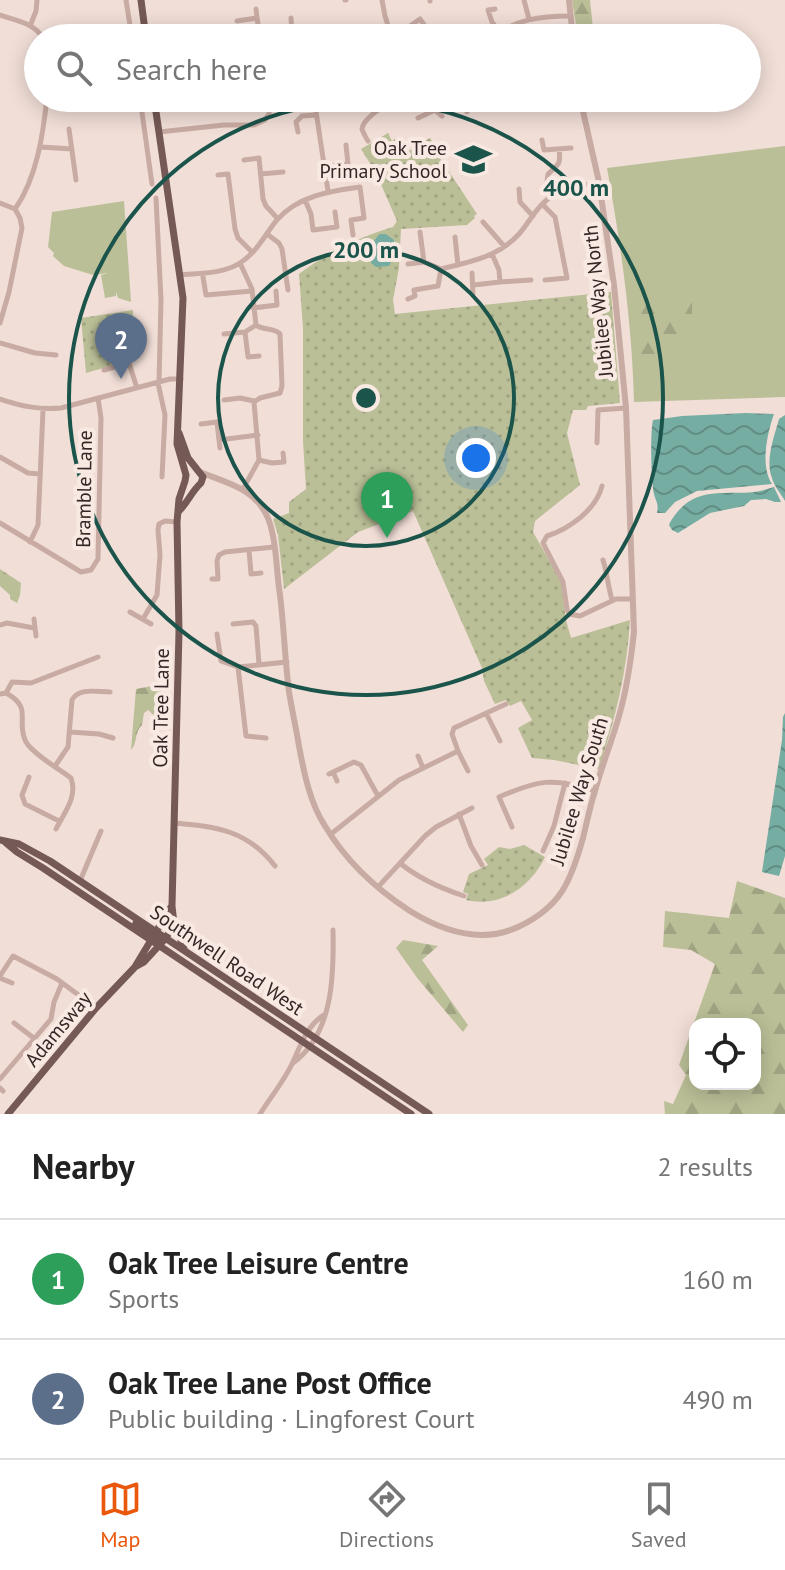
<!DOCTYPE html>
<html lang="en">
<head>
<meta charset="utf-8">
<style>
  :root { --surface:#fff; --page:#f2f2f2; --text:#222; --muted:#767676; --line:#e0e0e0; --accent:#ea580c }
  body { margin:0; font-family:"PT Sans",sans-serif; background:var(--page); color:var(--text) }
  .controls { position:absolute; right:24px; bottom:24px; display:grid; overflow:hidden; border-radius:16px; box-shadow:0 4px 20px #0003 }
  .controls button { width:72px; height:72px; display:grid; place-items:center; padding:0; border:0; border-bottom:2px solid var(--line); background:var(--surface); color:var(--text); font:40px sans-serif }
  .you { position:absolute; left:476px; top:458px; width:28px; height:28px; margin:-20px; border:6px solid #fff; border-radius:50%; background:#1a73e8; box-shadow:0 0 0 12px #1a73e833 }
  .badge { display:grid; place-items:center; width:52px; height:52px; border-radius:50%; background:var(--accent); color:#fff; font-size:26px; font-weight:700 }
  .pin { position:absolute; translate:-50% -66px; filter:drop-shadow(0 2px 4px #0008) }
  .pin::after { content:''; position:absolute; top:42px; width:28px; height:24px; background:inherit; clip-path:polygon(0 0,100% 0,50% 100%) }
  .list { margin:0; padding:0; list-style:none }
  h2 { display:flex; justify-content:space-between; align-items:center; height:104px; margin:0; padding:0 32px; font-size:34px }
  h2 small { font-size:26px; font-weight:400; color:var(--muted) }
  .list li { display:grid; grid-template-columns:52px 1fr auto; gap:24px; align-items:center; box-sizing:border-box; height:120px; padding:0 32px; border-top:2px solid var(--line) }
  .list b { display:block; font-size:30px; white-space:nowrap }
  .list p { margin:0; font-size:26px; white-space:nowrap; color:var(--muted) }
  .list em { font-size:26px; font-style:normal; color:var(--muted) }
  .icon { flex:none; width:44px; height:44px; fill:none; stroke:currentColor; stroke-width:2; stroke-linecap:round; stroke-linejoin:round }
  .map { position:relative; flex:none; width:785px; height:1114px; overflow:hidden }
  .search { position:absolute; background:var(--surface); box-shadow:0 4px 20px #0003; left:24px; right:24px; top:24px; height:88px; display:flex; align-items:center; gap:20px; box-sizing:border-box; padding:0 28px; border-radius:44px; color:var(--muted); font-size:30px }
  .sheet { height:344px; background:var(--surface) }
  nav { display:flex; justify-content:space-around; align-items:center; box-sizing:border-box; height:112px; border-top:2px solid var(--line); background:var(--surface); font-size:22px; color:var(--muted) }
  nav a { display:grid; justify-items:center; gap:4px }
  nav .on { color:var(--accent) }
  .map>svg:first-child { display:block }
</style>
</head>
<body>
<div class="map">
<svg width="785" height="1114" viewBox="0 0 785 1114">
  <defs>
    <pattern id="forest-firs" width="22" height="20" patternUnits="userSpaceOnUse" patternTransform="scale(2)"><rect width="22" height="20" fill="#bbbf97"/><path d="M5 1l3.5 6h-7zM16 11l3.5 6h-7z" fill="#a1a482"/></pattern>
    <pattern id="park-dots" width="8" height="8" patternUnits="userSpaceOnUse" patternTransform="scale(2)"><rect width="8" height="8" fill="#bbbf97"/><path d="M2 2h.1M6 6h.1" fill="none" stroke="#a1a482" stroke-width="1.8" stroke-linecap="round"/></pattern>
    <pattern id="water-waves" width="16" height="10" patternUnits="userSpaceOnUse" patternTransform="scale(2)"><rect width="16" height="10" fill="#76ada3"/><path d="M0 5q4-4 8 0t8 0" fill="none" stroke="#618d85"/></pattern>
  </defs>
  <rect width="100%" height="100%" fill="#f1ded7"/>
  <path fill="#bbbf97" d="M 785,146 L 785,397 L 634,402 C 632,323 621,245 607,168 Z
    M 124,201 L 131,301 L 131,302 L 118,298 L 116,292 L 116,296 L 105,298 L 101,275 L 108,273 L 93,275 L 64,266 L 53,256 L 54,253 L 48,247 L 52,212 Z"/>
  <path fill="url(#forest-firs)" fill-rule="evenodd" d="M 572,0 L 590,0 L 594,38 L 578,38 Z
    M 685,281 L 692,288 L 692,327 L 680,333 L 679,339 L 660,356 L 644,355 L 638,353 L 635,295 L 651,292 L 648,299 L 648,306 L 673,313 L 683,305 L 684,300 L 681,284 Z
    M 0,569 L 21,583 L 20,595 L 17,603 L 10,599 L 10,595 L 0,586 Z
    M 152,686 L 170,697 L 170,730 L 148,710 L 144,713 L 142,725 C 134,732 138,743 131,750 L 136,689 Z
    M 737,881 L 785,898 L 785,1114 L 665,1114 L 664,1101 L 673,1104 L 686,1075 L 679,1065 L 715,964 L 691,950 L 663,947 L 665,911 L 729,918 ZM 695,1024 L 755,1024 L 755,1084 L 695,1084 Z
    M 403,940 L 438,946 L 422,960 L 468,1025 L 463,1032 L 418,979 L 396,948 Z"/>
  <path fill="url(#park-dots)" d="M 388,133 L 392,141 L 398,137 L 407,152 L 430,138 L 438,150 L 436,152 L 477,214 L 474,216 L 475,218 L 467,225 L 401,229 L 399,268 L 393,300 L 395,314 L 611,292 L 620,403 L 588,406 L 586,410 L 573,410 L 567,433 L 580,485 L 535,521 L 533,532 L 561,581 L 566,620 L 571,638 L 630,620 C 627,673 615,719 599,769 L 554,760 L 532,758 L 518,728 L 532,720 L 521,701 L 510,706 L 506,700 L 495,704 L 484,681 L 482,668 L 413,511 L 358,532 L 284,589 L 278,535 L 273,519 L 289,513 L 289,502 L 306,489 L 303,442 L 303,328 L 299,274 C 328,252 359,237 393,227 L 397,221 L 376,173 L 361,149 Z
    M 133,310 L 131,360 L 86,373 L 81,318 Z
    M 524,845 L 545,857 C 531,887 500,908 466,900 L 468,894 L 463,892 L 469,874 L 488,865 L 484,859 L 499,847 L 510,849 Z"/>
  <path fill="url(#water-waves)" d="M 380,234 L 386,234 L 394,240 L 393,259 L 389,266 L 376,267 L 371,263 C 369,253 372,240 380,234 Z
    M 746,413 L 774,414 C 767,434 760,466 772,484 L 697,491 L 675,502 L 665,513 L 657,513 C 659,504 656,502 654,494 C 651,482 650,432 653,420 L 682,416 Z
    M 785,415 L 785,501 C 781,494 774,486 772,478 C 765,461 774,437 779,419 Z
    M 774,487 L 781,502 L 775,502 L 766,499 L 751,500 L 744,506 L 710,513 L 678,533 L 672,530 L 669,525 C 672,518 675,515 680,509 C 701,487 727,495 754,492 C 761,491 768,489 774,487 Z
    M 785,713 L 785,856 L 779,876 L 762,872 L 782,740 L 783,717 Z"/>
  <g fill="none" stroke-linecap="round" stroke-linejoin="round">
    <path stroke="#c8aba3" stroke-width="5" d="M 126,0 L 132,38
      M 345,0 L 346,0
      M 382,0 L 385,16 L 392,38
      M 430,0 L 430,1
      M 524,0 L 529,19
      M 256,9 L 257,18
      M 495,9 L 488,10 L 492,22 L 500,32
      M 0,15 C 15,20 34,23 43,38
      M 237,21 L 257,18 L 260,36
      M 30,26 L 36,11 L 37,0
      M 410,26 L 420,19 L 432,36
      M 509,27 L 518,38
      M 261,38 L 260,36 L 292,32 L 291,18
      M 371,38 L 390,32
      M 431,38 L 441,30 L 453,29 L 459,38
      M 492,38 C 515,19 541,16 570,16
      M 140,98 L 152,184
      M 314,98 L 328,191
      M 435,110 L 442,116
      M 467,112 L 463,102 L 469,98
      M 418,118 L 435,110 L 430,98
      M 69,129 L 76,180
      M 159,132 L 224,125 L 254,125 L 265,120 L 269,114 L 271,98
      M 298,132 L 296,122 L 302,116 L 316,115
      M 542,140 L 544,150 L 571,148
      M 368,141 C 367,140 362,130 362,129 C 362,120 383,106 390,102 L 388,98
      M 41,147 L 72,149
      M 244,160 L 259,158 L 263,199 L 266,206 L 278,219
      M 326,167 L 348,164 L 346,145
      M 261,174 L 283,172
      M 218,175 L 228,174 L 235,229 L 238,238 L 252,252
      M 519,189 L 520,202 L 533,216
      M 555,194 L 547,181 L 548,174 C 559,164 561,164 559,149
      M 156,198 L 161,300 L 159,382
      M 305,200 L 311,214 L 313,230 L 337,227 L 335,212
      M 0,203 L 15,209
      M 544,203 L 544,206 L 555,217 L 567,278 L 545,280
      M 15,209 C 37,178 43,134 47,98
      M 483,222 L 504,246
      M 420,232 L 424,262
      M 267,234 L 279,243 L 282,249 L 288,290
      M 455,237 L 458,265
      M 240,263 L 252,289 L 256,325 C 263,331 274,327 280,334 L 282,386 L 280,393 L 260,398 L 254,402 L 259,460 L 243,489
      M 408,264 L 424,262 L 441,269
      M 441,269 C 470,262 498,257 519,234 C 531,220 539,202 557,193 C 569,187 585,186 599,182
      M 472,273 L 473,295
      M 180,275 C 199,273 223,274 240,263 C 256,253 265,235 276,221 C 297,196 330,191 360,187 L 364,218 L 351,220 L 353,235
      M 203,277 L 206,295 L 252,291
      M 500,282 L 531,280
      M 474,285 L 500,282 L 499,270 L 492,254
      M 408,299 L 415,296 L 414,290 L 438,286 L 441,269
      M 253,308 L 277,305 L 276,291
      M 0,323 L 9,292 L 22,228 L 20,218 L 15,209
      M 245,332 L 248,357 L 259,356
      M 224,334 L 245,332 L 256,325
      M 0,343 L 35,353 L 56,355
      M 104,370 L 129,363 L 137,388
      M 158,383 L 165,415 L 162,477
      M 0,399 C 21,406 39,410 61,408 L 170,379 L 181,379
      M 224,400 L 240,398 L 254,401
      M 201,424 L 217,422 L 219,440 L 258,435
      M 219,440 L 220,448
      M 597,443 L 598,410 L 626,408
      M 0,457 L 28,473 L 40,474
      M 259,460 L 272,463 L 284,462 L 283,453
      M 602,486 C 596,510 569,529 547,536 L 543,543 L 563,582 L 567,609 L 569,614 L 580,616 L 616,599 L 633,599
      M 0,523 L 81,572 L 91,570 L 98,559 L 101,418 L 98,398
      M 30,542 L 38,525 L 43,410
      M 249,550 L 251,574 L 261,573
      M 603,560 C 607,573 608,586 612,600
      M 212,579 L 218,579 L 217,561 L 219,555 L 225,552 L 274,547
      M 130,612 L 151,624
      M 34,619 L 36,636
      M 143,619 L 157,595 L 160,555 L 158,530 L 159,524 L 165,521 L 177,522
      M 233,624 L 253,622 L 256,626 L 259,664
      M 0,625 L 7,623 L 34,628
      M 217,634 L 221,661 L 238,667
      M 6,693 C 34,708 15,721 26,742 C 33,754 59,769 71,778 C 78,797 64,813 56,829
      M 0,694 L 6,693 L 12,682 L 31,683 L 98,657
      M 486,713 L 500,741
      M 70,732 L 99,734 L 113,738
      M 266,738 L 246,736 L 238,667 L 287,662
      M 458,751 L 468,771
      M 418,756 L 423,768
      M 55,766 L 68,747 L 72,700 C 79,687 97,692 110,692
      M 333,772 L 337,781
      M 329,774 L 354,762 L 361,765 L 378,796
      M 29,777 L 22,795 L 25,804 L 59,821
      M 459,814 L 471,846 L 482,865
      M 175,823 C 217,827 247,830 275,866
      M 512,827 L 499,797 C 538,780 553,777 595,791
      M 331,834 L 399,780 L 458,751 L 452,734 L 454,728 L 506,704
      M 543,851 L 554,826 L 565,783
      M 400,863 C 419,879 440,888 464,896
      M 80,881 L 101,831
      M 378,887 L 425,836 L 436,827 L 472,808
      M 0,976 L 13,956 L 57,979 L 96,1008
      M 0,978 L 12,983
      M 14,1023 L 35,1039
      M 293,1063 C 333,1034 334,976 333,930
      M 0,1079 L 51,1019 L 54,1002 L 62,983
      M 0,1088 L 3,1091
      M 260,1114 C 270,1098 284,1081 292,1064 C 300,1047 307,1025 324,1015"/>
    <path stroke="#c8aba3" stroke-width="6" d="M 569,0 L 573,38
      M 200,472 C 227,483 255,488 268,518 C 277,541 276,571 280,595 C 284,628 285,660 289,692 C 292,710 296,728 299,746 C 304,773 310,803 325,826 C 346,861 376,889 410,911 C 444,932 481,944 518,927 C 561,907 571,881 583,838 C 587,822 590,806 595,791 C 602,765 612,741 619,716 C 627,689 631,660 634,632 L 626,408 L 614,285 L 599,182 L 580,98"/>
    <path stroke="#755956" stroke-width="7" d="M 141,0 L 146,38
      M 179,433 L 188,458 L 203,477 L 201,483 C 192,491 188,502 179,511
      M 0,840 L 19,844 L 50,861 L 429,1114
      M 5,842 L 17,852 L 43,868 L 411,1114
      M 136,923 L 157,940
      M 175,923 L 184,949
      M 136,965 L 171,907
      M 8,1114 L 96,1008 L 135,967 L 144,962 L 166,938 L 174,924 L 172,906 L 179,632 L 177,522 L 179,499 L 185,481 L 186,475 L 177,444 L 183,298 L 154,98"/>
  </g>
  <g fill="none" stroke="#1b544b" stroke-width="4">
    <circle cx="366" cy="398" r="148"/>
    <circle cx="366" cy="398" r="297"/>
  </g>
  <defs>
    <symbol id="school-bare" viewBox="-9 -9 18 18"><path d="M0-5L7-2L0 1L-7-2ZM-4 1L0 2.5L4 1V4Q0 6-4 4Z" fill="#1b544b" stroke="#f9e9e3" stroke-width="2.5" paint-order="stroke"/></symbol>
  </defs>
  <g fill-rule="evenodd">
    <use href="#school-bare" x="448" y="134" width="51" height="51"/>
  </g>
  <g text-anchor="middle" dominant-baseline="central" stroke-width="8" stroke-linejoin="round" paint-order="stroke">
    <g font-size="20" fill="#332625" stroke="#f9e9e3" text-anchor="end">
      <text x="447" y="148">Oak Tree<tspan x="447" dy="23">Primary School</tspan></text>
    </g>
    <g font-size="20" fill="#332625" stroke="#f9e9e3">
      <text transform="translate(598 301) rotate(-96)">Jubilee Way North</text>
      <text transform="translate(84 489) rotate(-89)">Bramble Lane</text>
      <text transform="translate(161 708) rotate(-89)">Oak Tree Lane</text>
      <text transform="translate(579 791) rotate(-73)">Jubilee Way South</text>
      <text transform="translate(227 960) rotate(34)">Southwell Road West</text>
      <text transform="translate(58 1029) rotate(-50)">Adamsway</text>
    </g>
  </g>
  <circle cx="366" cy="398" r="12" fill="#1b544b" stroke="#f9e9e3" stroke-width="4"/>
  <g font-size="24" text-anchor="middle" font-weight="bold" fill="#1b544b" stroke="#f9e9e3" stroke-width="8" stroke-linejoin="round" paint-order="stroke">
    <text x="576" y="196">400 m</text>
    <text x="366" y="258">200 m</text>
  </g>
</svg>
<div class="controls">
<button><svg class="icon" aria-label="locate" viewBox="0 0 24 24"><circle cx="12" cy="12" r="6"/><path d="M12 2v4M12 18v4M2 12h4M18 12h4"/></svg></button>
</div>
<div class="you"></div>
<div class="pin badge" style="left:387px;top:538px;background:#2e9e5b">1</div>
<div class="pin badge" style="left:121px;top:379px;background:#5c6f8a">2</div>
<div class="search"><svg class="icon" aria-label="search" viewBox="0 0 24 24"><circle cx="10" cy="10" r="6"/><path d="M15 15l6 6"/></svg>Search here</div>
</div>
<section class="sheet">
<h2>Nearby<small>2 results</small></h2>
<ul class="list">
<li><span class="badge" style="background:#2e9e5b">1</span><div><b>Oak Tree Leisure Centre</b><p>Sports</p></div><em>160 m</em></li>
<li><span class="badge" style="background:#5c6f8a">2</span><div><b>Oak Tree Lane Post Office</b><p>Public building · Lingforest Court</p></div><em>490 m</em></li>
</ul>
</section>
<nav>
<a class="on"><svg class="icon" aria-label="map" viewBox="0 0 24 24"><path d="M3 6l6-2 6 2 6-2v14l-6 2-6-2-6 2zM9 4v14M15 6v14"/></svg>Map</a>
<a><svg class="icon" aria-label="directions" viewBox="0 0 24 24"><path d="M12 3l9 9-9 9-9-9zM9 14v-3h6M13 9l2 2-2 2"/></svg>Directions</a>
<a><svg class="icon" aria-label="saved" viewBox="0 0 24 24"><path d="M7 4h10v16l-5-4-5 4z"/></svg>Saved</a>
</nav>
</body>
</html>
